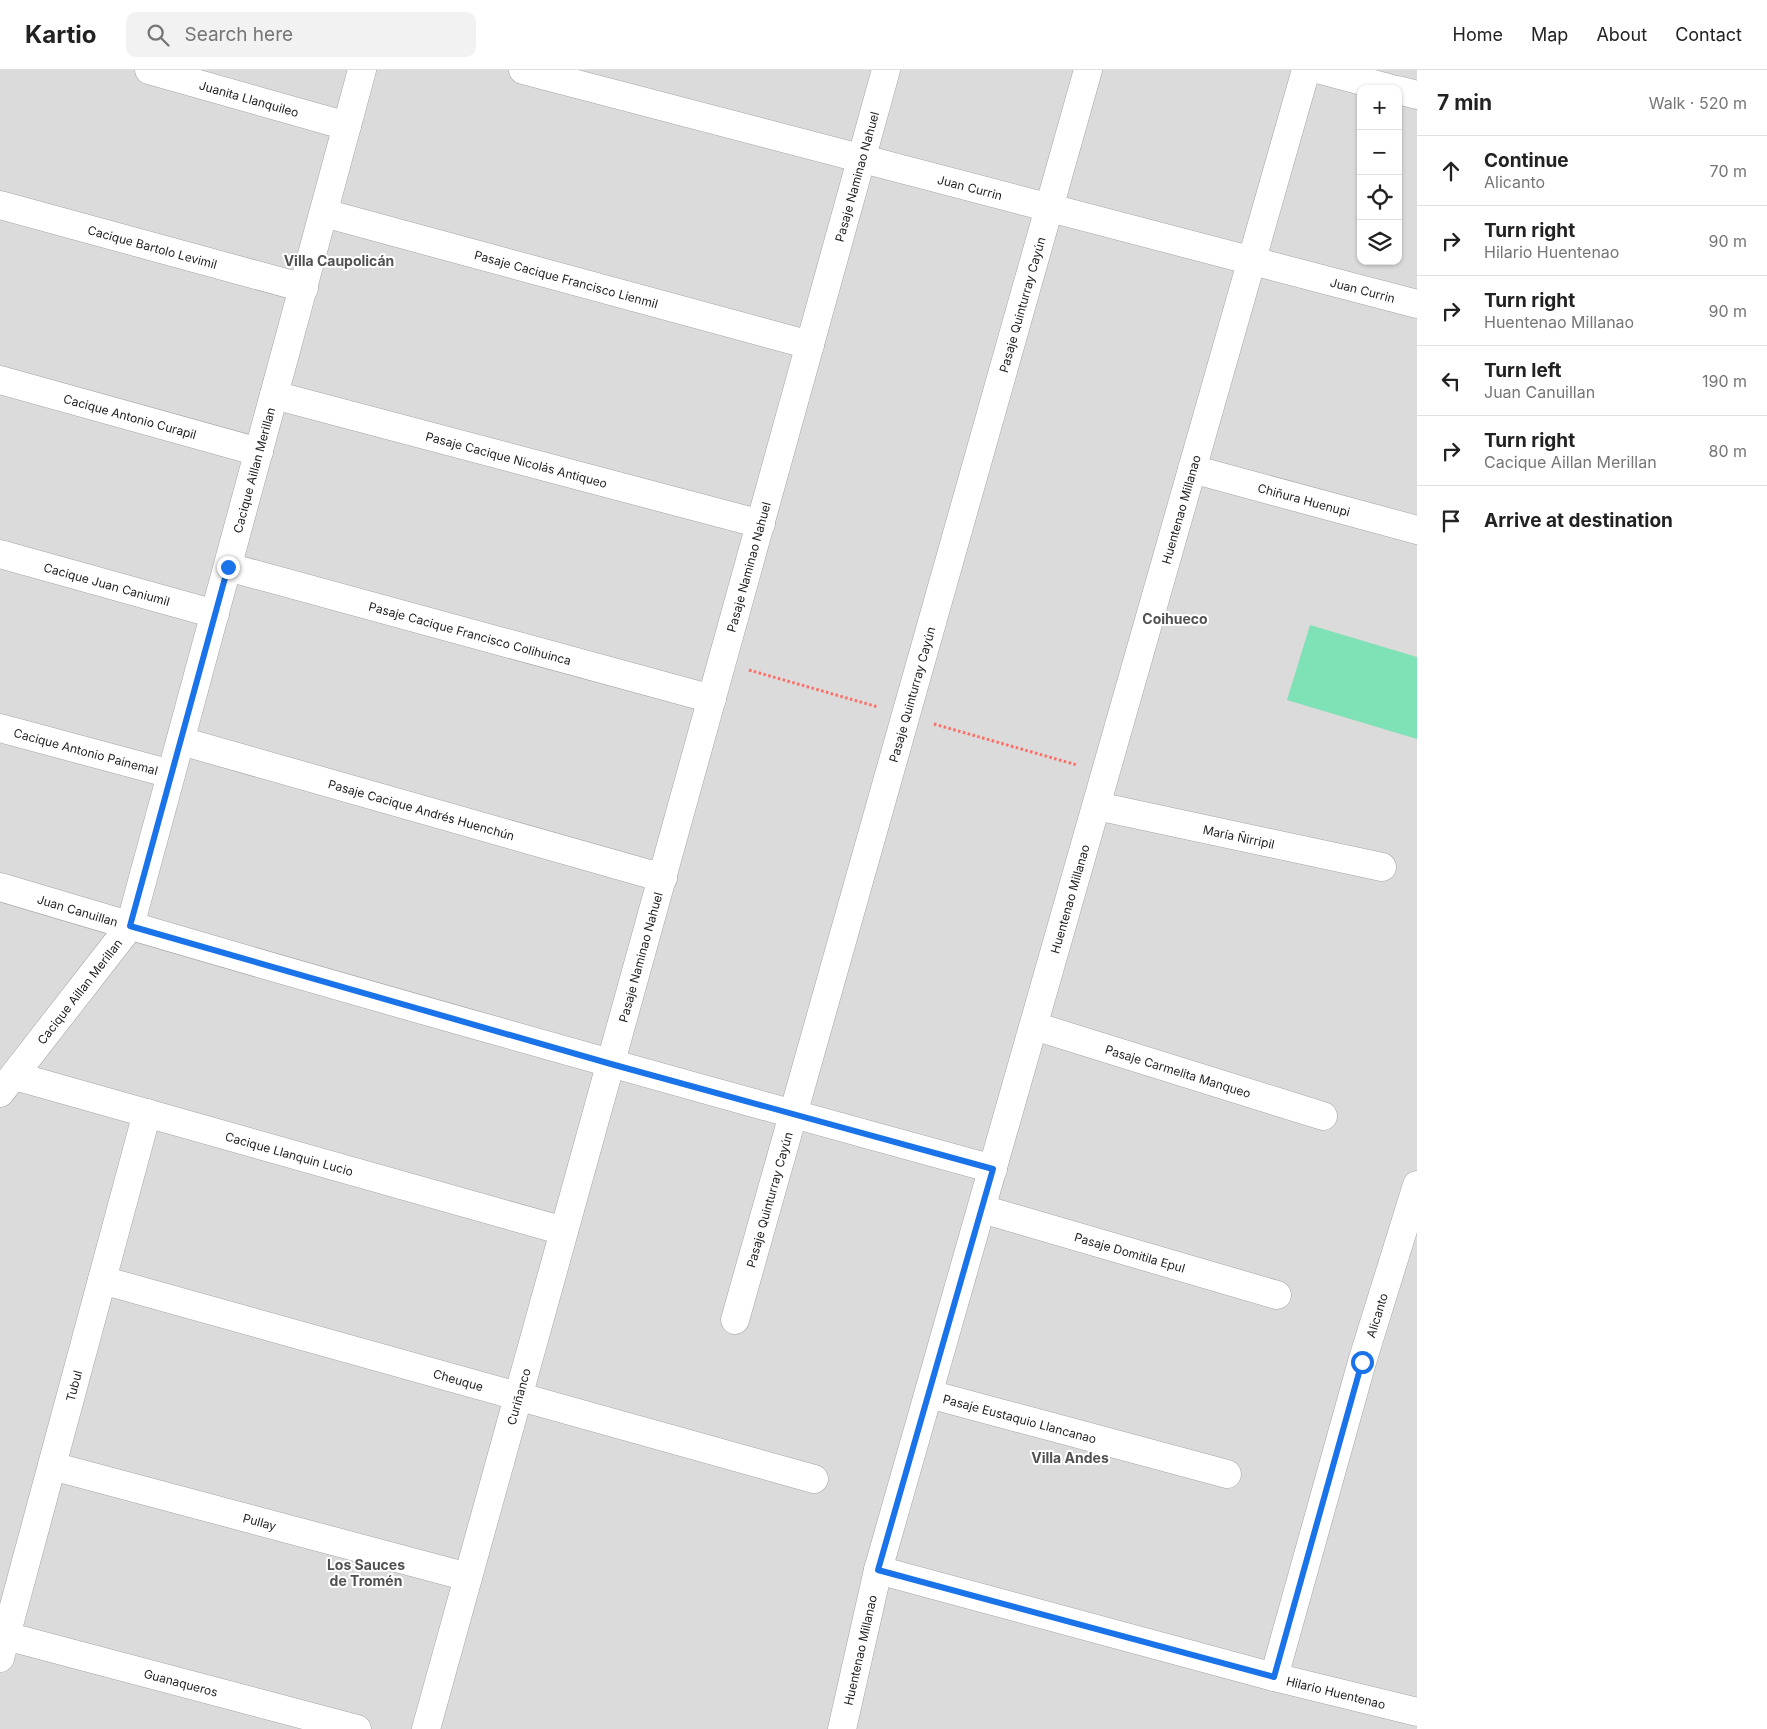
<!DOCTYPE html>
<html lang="en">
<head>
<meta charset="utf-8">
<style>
  :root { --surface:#fff; --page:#f2f2f2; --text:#222; --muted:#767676; --line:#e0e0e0 }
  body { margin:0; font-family:Inter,sans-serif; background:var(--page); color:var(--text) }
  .controls { position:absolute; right:15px; top:15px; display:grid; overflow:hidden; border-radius:10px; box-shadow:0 1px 4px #0004 }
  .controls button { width:45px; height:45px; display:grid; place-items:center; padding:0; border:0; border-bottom:1px solid var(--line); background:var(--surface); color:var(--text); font:25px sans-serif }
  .stop { position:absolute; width:15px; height:15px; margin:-11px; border:4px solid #1a73e8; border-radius:50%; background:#fff }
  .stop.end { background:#1a73e8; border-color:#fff; box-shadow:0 1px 5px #0008 }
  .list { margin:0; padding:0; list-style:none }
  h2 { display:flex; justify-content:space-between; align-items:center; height:65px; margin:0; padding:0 20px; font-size:21px }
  h2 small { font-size:16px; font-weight:400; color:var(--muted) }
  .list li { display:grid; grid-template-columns:32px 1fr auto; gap:15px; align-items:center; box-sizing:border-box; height:70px; padding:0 20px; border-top:1px solid var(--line) }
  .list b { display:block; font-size:19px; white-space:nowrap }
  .list p { margin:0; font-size:16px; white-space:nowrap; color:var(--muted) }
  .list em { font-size:16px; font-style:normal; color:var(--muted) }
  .icon { flex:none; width:28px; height:28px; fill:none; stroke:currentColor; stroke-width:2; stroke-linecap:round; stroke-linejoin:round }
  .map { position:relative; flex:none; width:1417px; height:1659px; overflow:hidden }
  header { display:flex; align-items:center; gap:30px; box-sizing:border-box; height:70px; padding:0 25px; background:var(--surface); border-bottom:1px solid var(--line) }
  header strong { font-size:24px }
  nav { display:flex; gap:28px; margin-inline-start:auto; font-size:18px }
  .search { width:350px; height:45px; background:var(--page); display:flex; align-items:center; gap:12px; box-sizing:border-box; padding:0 18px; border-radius:10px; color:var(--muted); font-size:19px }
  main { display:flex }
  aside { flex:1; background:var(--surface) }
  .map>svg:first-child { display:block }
</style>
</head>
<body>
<header>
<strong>Kartio</strong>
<div class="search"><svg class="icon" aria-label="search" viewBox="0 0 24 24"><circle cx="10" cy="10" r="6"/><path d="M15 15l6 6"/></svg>Search here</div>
<nav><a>Home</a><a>Map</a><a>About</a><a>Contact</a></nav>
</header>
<main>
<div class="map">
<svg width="1417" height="1659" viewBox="0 0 1417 1659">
  <rect width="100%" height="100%" fill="#efebe3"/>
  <path fill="#dcdbdb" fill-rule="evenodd" d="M 0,0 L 1417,0 L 1417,1659 L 0,1659 ZM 1361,19 L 1398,19 L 1398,191 L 1361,191 Z"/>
  <path fill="#7fe1b6" d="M 1310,555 L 1417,587 L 1417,669 L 1287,630 Z"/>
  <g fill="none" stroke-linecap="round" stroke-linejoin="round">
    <defs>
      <g id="minor">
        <path id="s1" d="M 149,0 L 347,56"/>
        <path id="s2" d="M 523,0 L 1417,234"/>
        <path d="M 1321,0 L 1392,19"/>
        <path d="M 1398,20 L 1417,25"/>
        <path id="s3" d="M 0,135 L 304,218"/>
        <path id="s4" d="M 324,143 L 810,275"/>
        <path id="s5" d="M 0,310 L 259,382"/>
        <path id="s6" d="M 274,325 L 761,454"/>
        <path id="s7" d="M 1192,399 L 1417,460"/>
        <path id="s8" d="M 0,484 L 215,544"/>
        <path id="s9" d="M 228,497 L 712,629"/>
        <path id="s10" d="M 0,658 L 171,704"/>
        <path id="s11" d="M 181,671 L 663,808"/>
        <path id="s12" d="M 1097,736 L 1382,797"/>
        <path id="s13" d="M 0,817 C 330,916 661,1008 993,1099"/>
        <path id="s14" d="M 1034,956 L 1323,1046"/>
        <path id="s15" d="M 15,1006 L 564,1161"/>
        <path id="s16" d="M 0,1023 L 130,856 L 362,0"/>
        <path id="s17" d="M 982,1139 L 1277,1225"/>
        <path id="s18" d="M 102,1210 L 814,1409"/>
        <path id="s19" d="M 735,1250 L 1088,0"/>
        <path id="s20" d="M 929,1324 L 1227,1404"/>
        <path id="s21" d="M 52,1396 L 468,1507"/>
        <path id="s22" d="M 878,1500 L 1274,1607 L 1417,1642"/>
        <path id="s23" d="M 6,1566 L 357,1659"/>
        <path id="s24" d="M 0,1588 L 147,1043"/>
        <path id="s25" d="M 1274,1607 L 1362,1292 L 1417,1115"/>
        <path id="s26" d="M 426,1659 L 886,0"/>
        <path id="s27" d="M 842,1659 L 878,1500 L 1306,0"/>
      </g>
    </defs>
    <use href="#minor" stroke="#a5a5a5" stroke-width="29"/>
    <path stroke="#fe6e66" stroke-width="3" stroke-dasharray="2.5 2.5" stroke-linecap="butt" d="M 749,600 L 878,637
      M 934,654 L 1077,695"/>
    <use href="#minor" stroke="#fff" stroke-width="28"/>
  </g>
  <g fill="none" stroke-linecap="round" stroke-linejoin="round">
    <path stroke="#1a73e8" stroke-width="6" d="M 228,497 L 130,856 L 611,994 L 993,1099 L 878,1500 L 1274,1607 L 1362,1292"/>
  </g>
  <g text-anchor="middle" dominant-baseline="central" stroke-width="4" stroke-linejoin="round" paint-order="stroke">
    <g font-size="12" fill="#1e1e1e" stroke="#fff">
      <text stroke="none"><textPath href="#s1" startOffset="104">Juanita Llanquileo</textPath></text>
      <text stroke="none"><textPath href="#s26" startOffset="1611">Pasaje Naminao Nahuel</textPath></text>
      <text stroke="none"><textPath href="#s2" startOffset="462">Juan Currin</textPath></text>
      <text stroke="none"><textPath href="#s3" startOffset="158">Cacique Bartolo Levimil</textPath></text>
      <text stroke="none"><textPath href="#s4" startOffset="251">Pasaje Cacique Francisco Lienmil</textPath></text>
      <text stroke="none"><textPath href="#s2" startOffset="868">Juan Currin</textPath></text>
      <text stroke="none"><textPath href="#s19" startOffset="1055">Pasaje Quinturray Cayún</textPath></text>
      <text stroke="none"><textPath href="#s5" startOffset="135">Cacique Antonio Curapil</textPath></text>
      <text stroke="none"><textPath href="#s6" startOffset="251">Pasaje Cacique Nicolás Antiqueo</textPath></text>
      <text stroke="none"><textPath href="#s16" startOffset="684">Cacique Aillan Merillan</textPath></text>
      <text stroke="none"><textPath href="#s7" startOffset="116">Chiñura Huenupi</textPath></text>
      <text stroke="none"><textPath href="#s27" startOffset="1266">Huentenao Millanao</textPath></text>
      <text stroke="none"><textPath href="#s26" startOffset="1206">Pasaje Naminao Nahuel</textPath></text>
      <text stroke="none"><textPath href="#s8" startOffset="111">Cacique Juan Caniumil</textPath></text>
      <text stroke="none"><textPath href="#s9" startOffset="251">Pasaje Cacique Francisco Colihuinca</textPath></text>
      <text stroke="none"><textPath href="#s19" startOffset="650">Pasaje Quinturray Cayún</textPath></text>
      <text stroke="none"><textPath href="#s10" startOffset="89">Cacique Antonio Painemal</textPath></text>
      <text stroke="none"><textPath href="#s11" startOffset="250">Pasaje Cacique Andrés Huenchún</textPath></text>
      <text stroke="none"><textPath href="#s12" startOffset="145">María Ñirripil</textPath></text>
      <text stroke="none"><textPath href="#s27" startOffset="861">Huentenao Millanao</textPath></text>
      <text stroke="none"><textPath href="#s13" startOffset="81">Juan Canuillan</textPath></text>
      <text stroke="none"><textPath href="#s26" startOffset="801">Pasaje Naminao Nahuel</textPath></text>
      <text stroke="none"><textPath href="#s16" startOffset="129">Cacique Aillan Merillan</textPath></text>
      <text stroke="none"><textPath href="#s14" startOffset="151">Pasaje Carmelita Manqueo</textPath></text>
      <text stroke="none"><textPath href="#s15" startOffset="285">Cacique Llanquin Lucio</textPath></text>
      <text stroke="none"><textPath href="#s19" startOffset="125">Pasaje Quinturray Cayún</textPath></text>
      <text stroke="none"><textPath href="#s17" startOffset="154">Pasaje Domitila Epul</textPath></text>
      <text stroke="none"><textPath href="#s25" startOffset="376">Alicanto</textPath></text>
      <text stroke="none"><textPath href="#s18" startOffset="370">Cheuque</textPath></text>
      <text stroke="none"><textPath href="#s24" startOffset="282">Tubul</textPath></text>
      <text stroke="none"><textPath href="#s26" startOffset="345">Curiñanco</textPath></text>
      <text stroke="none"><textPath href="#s20" startOffset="94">Pasaje Eustaquio Llancanao</textPath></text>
      <text stroke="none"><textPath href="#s21" startOffset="215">Pullay</textPath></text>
      <text stroke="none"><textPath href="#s27" startOffset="81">Huentenao Millanao</textPath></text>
      <text stroke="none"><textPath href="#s23" startOffset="181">Guanaqueros</textPath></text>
      <text stroke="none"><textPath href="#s22" startOffset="474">Hilario Huentenao</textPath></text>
    </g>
    <g font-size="14" font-weight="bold" fill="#515151" stroke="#fff">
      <text x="339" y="190">Villa Caupolicán</text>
      <text x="1175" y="548">Coihueco</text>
      <text x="1070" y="1387">Villa Andes</text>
      <text x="366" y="1494">Los Sauces<tspan x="366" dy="16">de Tromén</tspan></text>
    </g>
  </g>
</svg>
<div class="controls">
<button>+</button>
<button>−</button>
<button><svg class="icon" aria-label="locate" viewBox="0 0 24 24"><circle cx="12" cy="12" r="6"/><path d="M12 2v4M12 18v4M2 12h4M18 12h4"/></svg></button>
<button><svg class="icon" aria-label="layers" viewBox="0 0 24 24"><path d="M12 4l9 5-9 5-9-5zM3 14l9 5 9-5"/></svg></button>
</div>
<div class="stop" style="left:1362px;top:1292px"></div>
<div class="stop end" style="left:228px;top:497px"></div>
</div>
<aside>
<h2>7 min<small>Walk · 520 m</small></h2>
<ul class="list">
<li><svg class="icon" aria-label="ahead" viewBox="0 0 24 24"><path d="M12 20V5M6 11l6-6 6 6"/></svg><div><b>Continue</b><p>Alicanto</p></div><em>70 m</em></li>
<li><svg class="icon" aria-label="right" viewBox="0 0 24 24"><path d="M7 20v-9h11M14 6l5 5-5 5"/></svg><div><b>Turn right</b><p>Hilario Huentenao</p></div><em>90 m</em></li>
<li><svg class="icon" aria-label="right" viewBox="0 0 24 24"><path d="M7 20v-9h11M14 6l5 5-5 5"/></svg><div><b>Turn right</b><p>Huentenao Millanao</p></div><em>90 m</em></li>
<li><svg class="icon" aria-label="left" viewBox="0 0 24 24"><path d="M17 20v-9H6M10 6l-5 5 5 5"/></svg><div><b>Turn left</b><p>Juan Canuillan</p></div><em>190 m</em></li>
<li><svg class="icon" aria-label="right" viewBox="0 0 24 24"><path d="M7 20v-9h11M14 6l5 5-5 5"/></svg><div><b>Turn right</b><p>Cacique Aillan Merillan</p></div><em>80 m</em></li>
<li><svg class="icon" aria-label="arrive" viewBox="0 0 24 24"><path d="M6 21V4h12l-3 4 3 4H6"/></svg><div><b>Arrive at destination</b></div></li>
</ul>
</aside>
</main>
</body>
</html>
